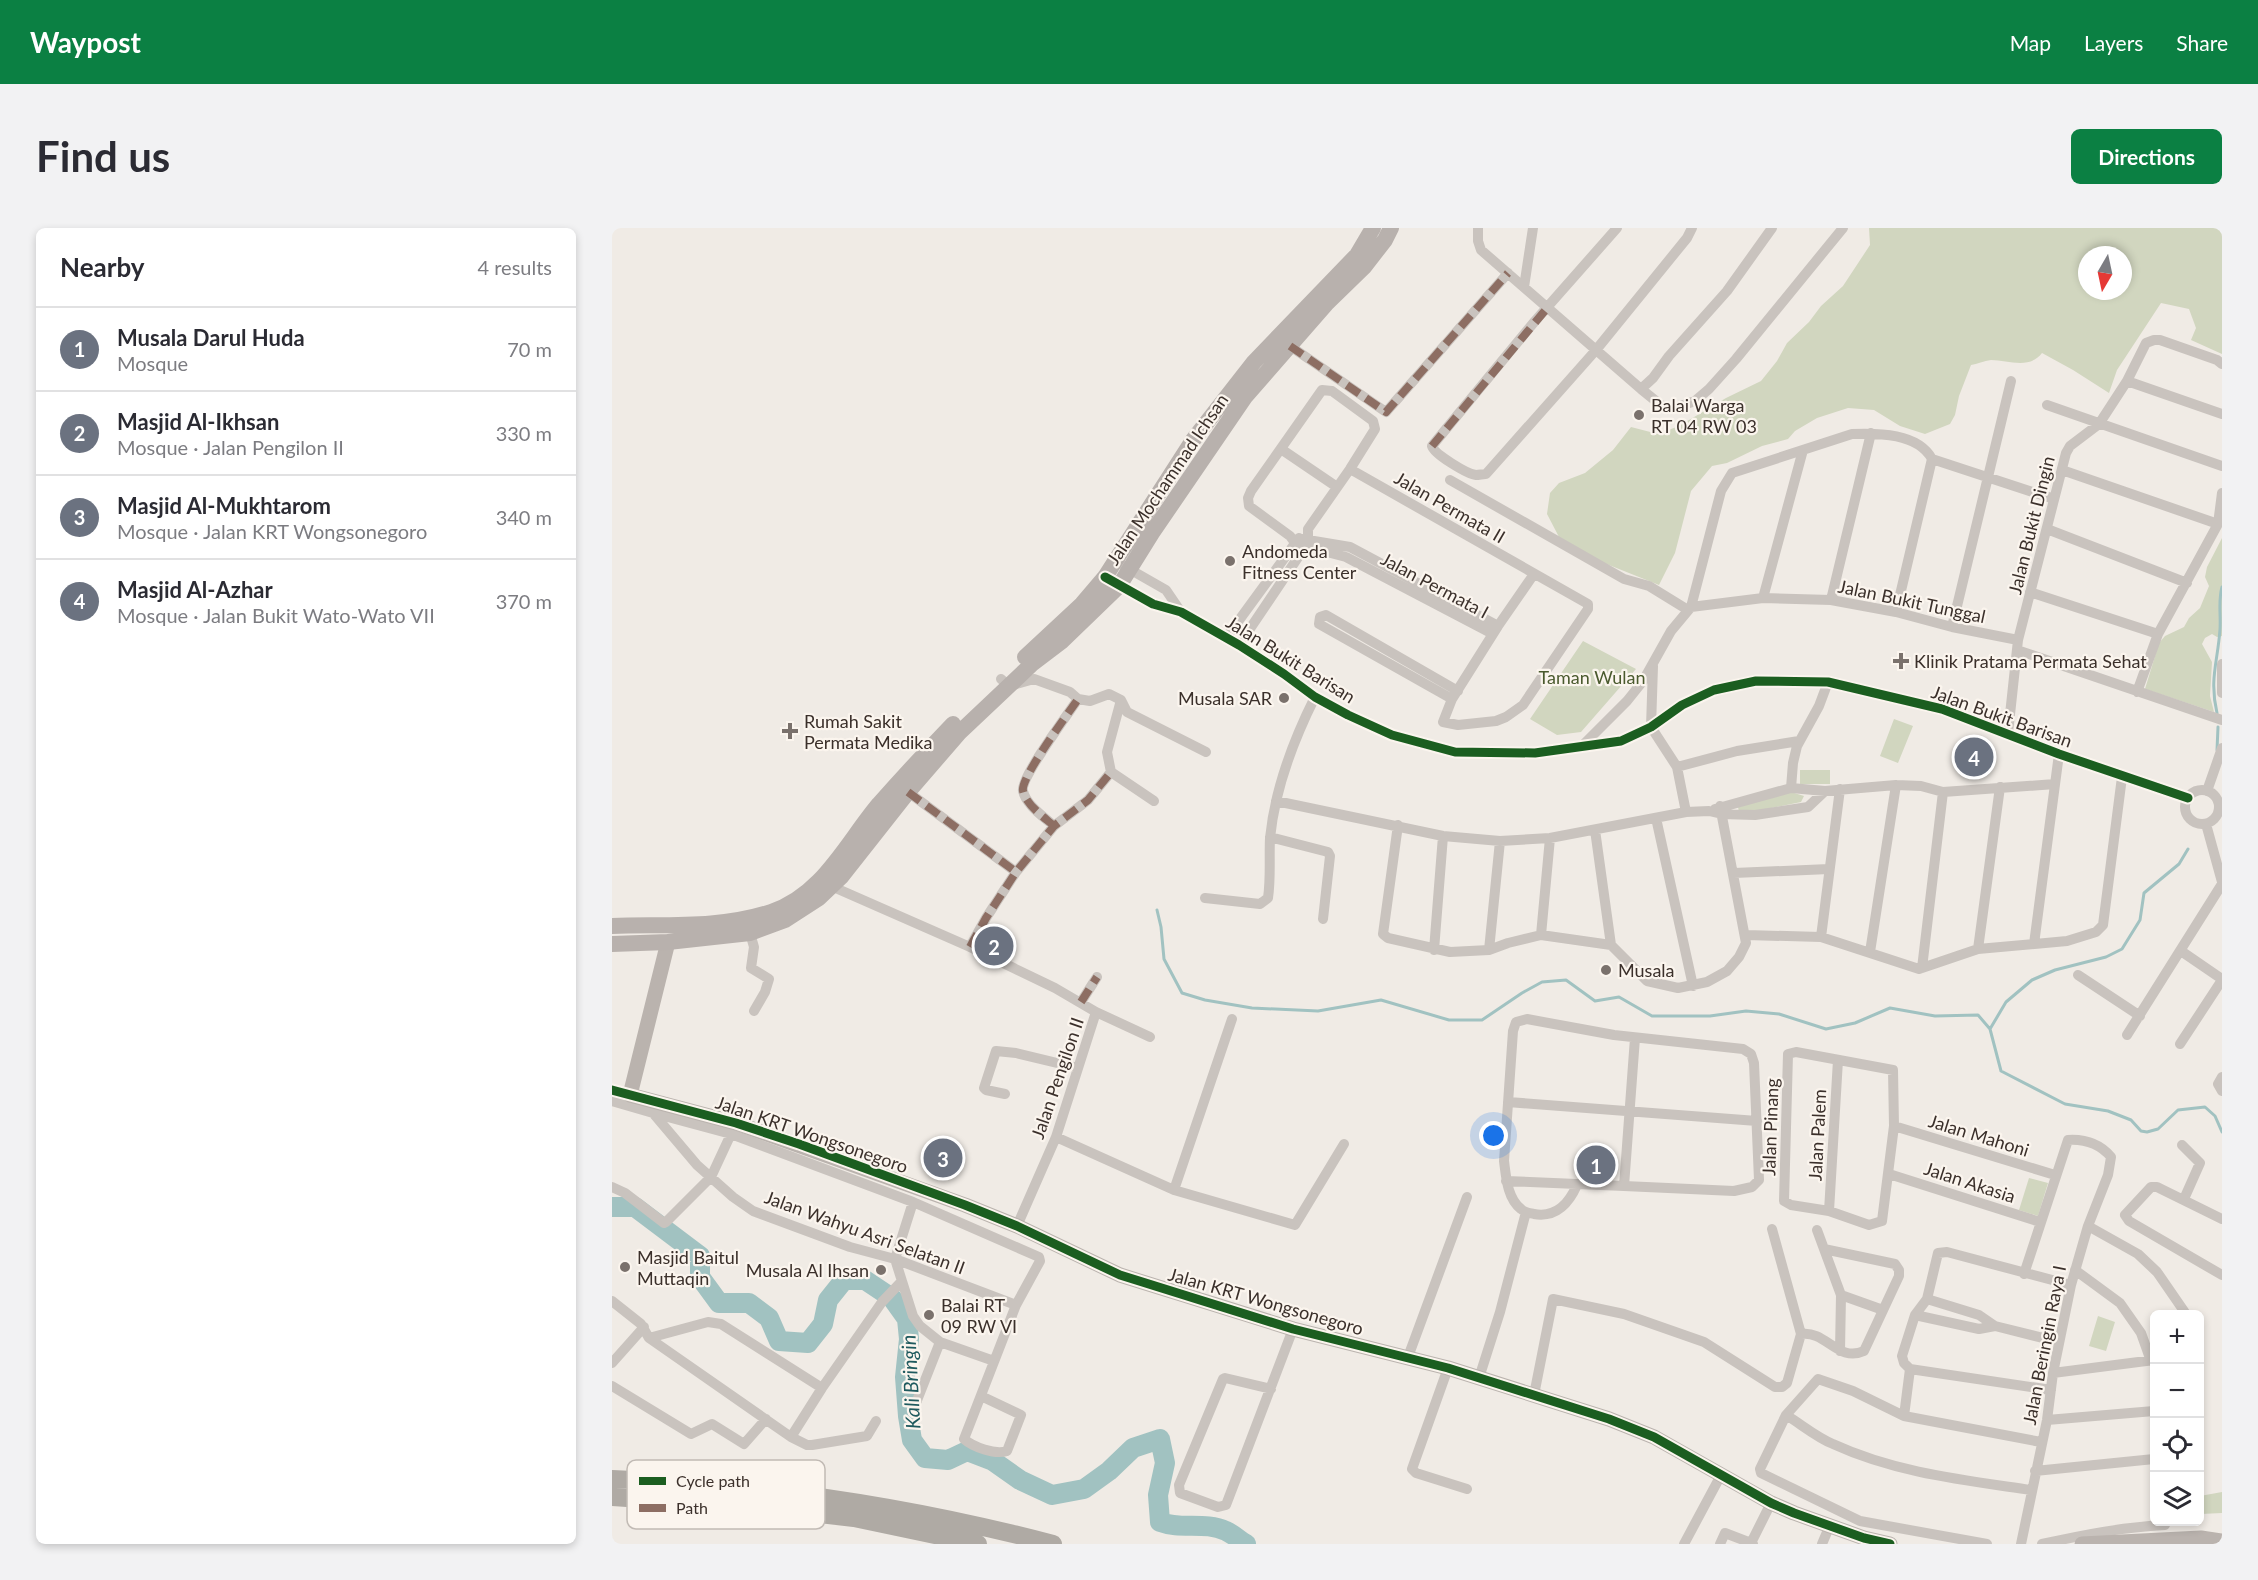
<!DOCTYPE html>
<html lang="en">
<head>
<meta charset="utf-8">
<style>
  :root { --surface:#fff; --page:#f2f2f3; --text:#2b2b33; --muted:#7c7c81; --line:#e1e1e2; --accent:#0b8043 }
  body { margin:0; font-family:Lato,sans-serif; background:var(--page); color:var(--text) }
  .controls { position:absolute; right:18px; bottom:18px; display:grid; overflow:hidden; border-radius:9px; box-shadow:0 3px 9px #0003 }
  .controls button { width:54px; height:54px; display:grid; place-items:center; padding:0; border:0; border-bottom:2px solid var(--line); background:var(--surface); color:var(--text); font:30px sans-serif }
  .compass { position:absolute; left:1466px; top:18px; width:54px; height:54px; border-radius:50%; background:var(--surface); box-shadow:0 3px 9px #0003; rotate:189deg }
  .you { position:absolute; left:882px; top:908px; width:21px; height:21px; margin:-15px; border:4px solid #fff; border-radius:50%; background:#1a73e8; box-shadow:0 0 0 9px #1a73e833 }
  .badge { display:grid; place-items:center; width:39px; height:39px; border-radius:50%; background:var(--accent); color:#fff; font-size:20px; font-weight:700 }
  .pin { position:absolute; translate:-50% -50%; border:3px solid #fff; box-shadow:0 2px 6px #0006 }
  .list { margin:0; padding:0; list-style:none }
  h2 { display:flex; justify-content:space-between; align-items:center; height:78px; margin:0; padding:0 24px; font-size:26px }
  h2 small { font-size:20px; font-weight:400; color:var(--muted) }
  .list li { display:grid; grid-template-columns:39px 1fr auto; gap:18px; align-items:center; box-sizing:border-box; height:84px; padding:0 24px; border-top:2px solid var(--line) }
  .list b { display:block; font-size:22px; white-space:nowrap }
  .list p { margin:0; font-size:20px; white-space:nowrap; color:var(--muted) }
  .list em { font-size:20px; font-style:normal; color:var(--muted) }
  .icon { flex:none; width:33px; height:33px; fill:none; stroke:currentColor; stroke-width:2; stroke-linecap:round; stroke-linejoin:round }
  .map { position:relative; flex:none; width:1610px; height:1316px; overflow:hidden; border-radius:9px }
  header { display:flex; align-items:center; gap:36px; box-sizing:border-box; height:84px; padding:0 30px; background:var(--accent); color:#fff }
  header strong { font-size:28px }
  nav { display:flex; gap:33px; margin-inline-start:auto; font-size:21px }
  .intro { display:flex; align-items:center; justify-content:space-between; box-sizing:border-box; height:144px; padding:0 36px }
  h1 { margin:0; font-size:42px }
  .button { padding:15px 27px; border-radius:9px; background:var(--accent); color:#fff; font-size:21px; font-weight:700 }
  main { display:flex; gap:36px; padding:0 36px }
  aside { flex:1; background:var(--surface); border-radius:9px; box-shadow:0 3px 9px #0003 }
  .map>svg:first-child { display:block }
</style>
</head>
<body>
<header>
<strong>Waypost</strong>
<nav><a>Map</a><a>Layers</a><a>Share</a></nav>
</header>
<div class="intro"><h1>Find us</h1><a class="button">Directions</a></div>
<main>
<aside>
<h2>Nearby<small>4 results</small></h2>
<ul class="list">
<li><span class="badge" style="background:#6b7280">1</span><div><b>Musala Darul Huda</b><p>Mosque</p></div><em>70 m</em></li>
<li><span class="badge" style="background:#6b7280">2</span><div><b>Masjid Al-Ikhsan</b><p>Mosque · Jalan Pengilon II</p></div><em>330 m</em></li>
<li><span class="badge" style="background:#6b7280">3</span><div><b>Masjid Al-Mukhtarom</b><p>Mosque · Jalan KRT Wongsonegoro</p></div><em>340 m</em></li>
<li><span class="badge" style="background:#6b7280">4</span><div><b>Masjid Al-Azhar</b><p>Mosque · Jalan Bukit Wato-Wato VII</p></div><em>370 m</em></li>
</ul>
</aside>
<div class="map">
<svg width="1610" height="1316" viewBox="0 0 1610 1316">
  <rect width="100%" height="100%" fill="#f0ebe5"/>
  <path fill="#d1d6bf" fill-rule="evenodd" d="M 1257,0 L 1610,0 L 1610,126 L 1579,112 L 1584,100 L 1577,81 L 1549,75 L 1505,142 L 1497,165 L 1461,142 L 1430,125 C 1417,142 1396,132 1379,132 C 1372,133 1365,136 1359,137 L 1347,168 L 1343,187 L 1338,196 L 1313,206 L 1288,198 L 1262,182 L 1236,180 L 1205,190 L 1183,203 L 1176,211 L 1150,218 L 1115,235 L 1100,238 L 1079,263 L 1063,325 L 1047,357 L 992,335 L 947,309 L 935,286 L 938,265 L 947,255 L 973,245 L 1001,222 L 1019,199 L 1046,206 L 1067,198 L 1114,170 L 1149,153 L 1165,133 L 1175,115 L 1197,94 L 1209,78 L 1231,58 L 1258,17 ZM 1475,27 L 1511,27 L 1511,63 L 1475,63 Z
    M 1610,310 L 1610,408 L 1605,409 L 1600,406 L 1593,410 L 1590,416 L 1600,434 L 1598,468 L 1602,484 L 1533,461 L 1547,415 L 1553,408 L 1572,399 L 1577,390 L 1588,380 L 1597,358 L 1593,349 L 1595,339 Z
    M 971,413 L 1024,441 L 969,504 L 945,507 L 918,491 Z
    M 1282,491 L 1301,498 L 1286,535 L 1268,528 Z
    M 1188,542 L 1218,542 L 1218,556 L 1188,556 Z
    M 1179,564 L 1192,568 L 1189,574 L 1140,584 L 1127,584 L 1126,579 Z
    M 1417,950 L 1436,955 L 1426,988 L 1407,982 Z
    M 1486,1088 L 1503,1094 L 1494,1123 L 1477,1118 Z
    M 1610,1264 L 1610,1285 L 1589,1286 L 1588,1268 Z"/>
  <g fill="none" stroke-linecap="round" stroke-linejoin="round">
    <path stroke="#a1c2c1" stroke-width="3" d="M 1605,485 C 1597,451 1606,433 1608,401 C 1609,386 1606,373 1610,359
      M 1605,522 L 1606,499
      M 545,682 L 549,699 L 552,731 L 570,765 L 593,772 L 640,780 L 706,783 L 769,772 L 837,792 L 870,792 L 910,765 L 930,754 L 954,752 L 983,773 L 1007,769 L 1040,788 L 1098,788 L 1134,783 L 1167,786 L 1214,801 L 1243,795 L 1278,780 L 1323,788 L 1366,787 L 1378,801 L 1389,843 L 1453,876 L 1496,883 L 1519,892 L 1529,903 L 1535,904 L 1546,901 L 1566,882 L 1593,879 L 1603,888 L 1610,904
      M 1378,801 L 1394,774 L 1420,752 L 1443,742 L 1494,729 L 1510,721 L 1528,692 L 1532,665 L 1567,636 L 1576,621"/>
    <path stroke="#a1c2c1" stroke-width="20" d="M 0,979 L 23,979 L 88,1028 L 88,1049 L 107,1075 L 137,1075 L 157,1090 L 167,1113 L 196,1115 L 211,1096 L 216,1072 L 232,1052 L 253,1052 L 280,1070 L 295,1091 L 297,1111 L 293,1149 L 296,1188 L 300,1212 L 313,1230 L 336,1232 L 355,1223 L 381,1233 L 408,1252 L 440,1267 L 472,1261 L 497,1243 L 521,1220 L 548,1211 L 553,1235 L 546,1267 L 548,1294 C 569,1302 593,1293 614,1303 C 621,1306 627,1312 634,1316"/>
    <path stroke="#c9c3be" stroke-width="10" d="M 866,0 L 866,13 L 869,22 L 1029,161 L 1041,150 L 1057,128 L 1115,63 L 1160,0
      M 1005,0 L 923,93 L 820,218 C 822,226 855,246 864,247 C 867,247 871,246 874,246 L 984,122 L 1075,10 L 1080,0
      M 912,59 L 921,0
      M 678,118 L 774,184 L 896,45
      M 1515,153 L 1610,186
      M 1029,161 L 1050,178 L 1063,180 L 1083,173 L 1097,161 L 1124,131 L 1231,0
      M 1435,177 L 1610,238
      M 669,221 L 725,259
      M 738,241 L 976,376 L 976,381 L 911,477 L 894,489 L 884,493 L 846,497 L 831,494 L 840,471 L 886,398 L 922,346
      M 1450,242 L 1606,296
      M 838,252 L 1012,351 L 1037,358 L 1076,382
      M 1435,301 L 1575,355
      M 690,311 L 738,319 L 886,398
      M 512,338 L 554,362 L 569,384
      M 504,356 L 541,376 L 569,384 L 627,417 L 672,446 L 703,469 L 736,487 L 780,507 L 843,524 L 923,525 L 1009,513 L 1039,499 L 1070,477 L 1102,462 L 1144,453 L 1216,454 L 1330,481 L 1447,526 L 1576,570
      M 1418,364 L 1546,406
      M 1151,370 L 1191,222
      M 1219,372 L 1259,205
      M 1079,379 L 1151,370 L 1219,372 L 1284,384 L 1340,399 L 1406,412
      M 1284,384 L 1320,231
      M 1340,399 L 1399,153
      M 614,410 L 687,310
      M 627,417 L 693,319 L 696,312 L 696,301 L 738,241 L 763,201 L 761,193 L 720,163 L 710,162 L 639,263 L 636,270 L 637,278 L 678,308 L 684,316 L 734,329 L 881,406
      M 1405,422 L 1610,492
      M 1610,436 L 1610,465
      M 1041,438 L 1039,499 L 1065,539 L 1074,584
      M 389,451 L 397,458 L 422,451 L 458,464 L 466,471 L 478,473 L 497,466 L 509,472 L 515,484 L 594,524
      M 1525,464 L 1546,406 L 1606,296 L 1610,265
      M 840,471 L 707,396 L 708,389 L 714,387 L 846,463
      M 1396,505 L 1406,412 L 1454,225 L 1458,218 L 1487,196 L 1515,153 L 1534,115 L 1542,112 L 1548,112 L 1605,132 L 1610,136
      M 968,520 L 1015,473 L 1031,453 L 1059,403 L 1079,379 L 1109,263 L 1120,245 L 1240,206 C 1266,205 1306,205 1320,231 L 1442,271
      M 1065,539 L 1125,523 L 1187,513
      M 499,544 L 495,524 L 509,472
      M 499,544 L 542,573
      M 1179,560 L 1181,535 L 1185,518 L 1207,478 L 1216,454
      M1573 579a17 17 0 1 1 34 0a17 17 0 1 1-34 0Z
      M 1595,563 L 1610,520
      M 296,564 L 404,644
      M 664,573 L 831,608 L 888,613 L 938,610 L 1074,584 L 1097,583 L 1110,586 L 1143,587 L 1196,579 L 1213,563
      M 1103,581 L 1179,560 L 1213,563 L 1284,557 L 1309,558 L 1331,564 L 1443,556
      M 1044,590 L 1081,758
      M 1594,596 L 1610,654
      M 786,597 L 771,706 L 776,710 L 838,724 L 877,722 L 896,715 L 929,707 L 999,717 L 1035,753 L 1066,760 L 1095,754 L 1115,743 L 1127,729 L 1134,715 L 1108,578
      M 442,598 C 432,589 414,577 411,563 C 408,550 456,486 466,471
      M 983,602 L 999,717
      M 658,609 L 716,624 L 718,628 L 711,691
      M 1122,645 L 1217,641
      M 219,658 L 358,719 L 443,760 L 484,784 L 444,909 L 405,998
      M 593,670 L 648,676 L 656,670 C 659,650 657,630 658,610 C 663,560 681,513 703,469
      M 138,705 L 142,719 L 139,740 L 157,751 L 153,764 L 142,783
      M 929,707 L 938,610
      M 1134,707 L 1209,709 L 1307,741 L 1366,721 L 1455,713 L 1484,704 L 1491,697 L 1510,549
      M 1209,709 L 1228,561
      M 1422,716 L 1447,526
      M 358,719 L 374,690 L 404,644 L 442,598 L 476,572 L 499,544
      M 1366,721 L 1388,559
      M 822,722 L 831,608
      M 877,722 L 888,613
      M 1569,723 L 1610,751
      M 1258,724 L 1284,557
      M 1310,740 L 1331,564
      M 1466,747 L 1528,788
      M 469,774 L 485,749
      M 484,784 L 538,809
      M 1515,807 L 1610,656
      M 1568,816 L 1610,752
      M 1184,824 L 1281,842 L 1282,898 L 1270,993 L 1257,997 L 1217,983 L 1179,977 L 1172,973 L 1176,826 Z
      M 1610,849 L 1606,856 L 1610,863
      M 0,862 L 18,867
      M 393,866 L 374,862 L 372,860 L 384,823 L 404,825 L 466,840
      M 0,873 L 41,885 L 85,937 L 121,969 L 141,983 L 238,1019 L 283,1031 L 404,1077
      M 896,874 L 1145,893
      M 41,885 L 119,906 L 301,974 L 427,1029 L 428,1033 L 404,1077 L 352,1211 C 361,1219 383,1227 395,1223 L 409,1187 L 369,1168
      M 1282,898 L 1443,947
      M 444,909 L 562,962 L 683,997 L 732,916
      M 1570,917 L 1588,935 L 1572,971
      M 1277,946 L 1428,994
      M 894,953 L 1012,958 L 1023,810
      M 965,957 C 957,975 945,990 922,986 C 918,985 913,985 909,981 C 895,970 894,948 892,933 L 901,803 L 904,794 L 915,791 L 1002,807 L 1131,821 L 1139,826 L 1142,835 L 1147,952 L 1140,959 L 1122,963 L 1012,958
      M 0,959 L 13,965 L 52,995 L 54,994 L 99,949 L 119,906
      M 562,962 L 620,791
      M 301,974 L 283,1031 L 301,1088 L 308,1098 L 328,1114 L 382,1133
      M 1217,983 L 1226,832
      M 1610,991 L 1545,959 L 1539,959 L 1513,987 L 1517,993 L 1610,1047
      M 1476,998 L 1526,1026 L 1545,1044 L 1574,1086
      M 1160,1001 L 1189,1106
      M 1205,1002 L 1229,1067 L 1228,1123
      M 1463,1042 L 1508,1075 L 1529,1105 L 1539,1133
      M 1229,1067 L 1271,1082
      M 1315,1071 L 1367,1087 L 1383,1098 L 1447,1114
      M 0,1073 L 29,1096 L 37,1110
      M 1303,1087 L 1367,1101 L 1383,1098
      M 37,1110 L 179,1209 L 195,1217 L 200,1217 L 255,1208 L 264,1193
      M 37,1110 L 96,1094 L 109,1096 L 210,1160
      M 796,1129 L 855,969
      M 0,1135 L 32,1099
      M 836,1140 L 800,1241 L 804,1245 L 855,1261
      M 1298,1141 L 1292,1135 L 1290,1128 L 1303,1087 L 1315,1071 L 1326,1025 L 1335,1024 L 1459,1057
      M 1298,1141 L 1439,1162
      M 1441,1145 L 1542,1132
      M 867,1150 L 888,1084 L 914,984
      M 0,1158 L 79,1206 L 100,1196 L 132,1216 L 154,1191
      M 659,1161 L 613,1150 L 611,1151 L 567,1257 L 568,1265 L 606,1279 L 614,1277 L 681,1101
      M 922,1167 L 941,1071 L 1012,1086 L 1092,1114 L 1163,1159 L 1170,1159 L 1175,1155 L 1189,1106 C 1214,1102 1226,1135 1252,1123 L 1287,1048 L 1287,1042 L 1283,1036 L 1212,1021
      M 304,1175 L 328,1114
      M 1174,1187 C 1189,1196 1204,1209 1221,1216 C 1284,1245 1352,1252 1419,1262
      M 1292,1188 L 1298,1141
      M 1435,1192 L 1542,1183
      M 179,1209 L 210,1160 L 270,1074 L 290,1053
      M 1423,1243 L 1542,1231
      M 1072,1316 L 1109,1247
      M 1108,1316 L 1113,1305 L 1139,1315
      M 1141,1316 L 1139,1315 L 1159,1275
      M 1210,1316 L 1218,1297
      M 1375,1316 L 1248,1293 L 1149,1245 L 1148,1241 L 1174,1187 L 1206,1151 L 1241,1163 L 1292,1188 L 1429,1214
      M 1409,1316 L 1435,1192 L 1441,1145 L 1459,1057 L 1476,998 L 1496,947 L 1499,929 C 1488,916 1473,911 1456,912 L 1412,1046
      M 1430,1316 C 1471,1307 1511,1299 1553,1297"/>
    <path stroke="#bab3ae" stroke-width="15" d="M 56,714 L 18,867 L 124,895 L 353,977 L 405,998 L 508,1047 L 681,1101 L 836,1140 L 997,1191 L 1042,1209 L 1159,1275 L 1182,1285 L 1252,1310 L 1278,1316
      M 1470,1316 L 1589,1310 L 1610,1313"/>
    <path stroke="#b8b1ad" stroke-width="16" d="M 413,429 L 470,376 L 493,349 L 581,212 L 642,134 L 745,27 L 761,0
      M 0,698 C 53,696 107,701 159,684 C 210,668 235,614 267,576 C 291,549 316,522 341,496
      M 0,716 L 56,714 L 138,705 L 173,692 L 207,670 L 229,649 L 296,564 L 347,505 L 420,436 L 449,414 L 507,358 L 540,305 L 633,169 L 715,75 L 752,39 L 773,12 L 779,0"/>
    <path stroke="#afaaa4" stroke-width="18" d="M 0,1251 C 150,1256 297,1278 441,1316
      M 0,1269 L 146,1279 L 242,1290 L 366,1316"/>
    <path stroke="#8d6e63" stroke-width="8" stroke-dasharray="15 8" stroke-linecap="butt" d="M 678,118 L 774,184 L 896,45
      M 820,218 L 936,79
      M 296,564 L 404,644
      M 442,598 C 432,589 414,577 411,563 C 408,550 456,486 466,471
      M 358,719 L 374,690 L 404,644 L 442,598 L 476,572 L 499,544
      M 469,774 L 485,749"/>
    <defs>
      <path id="cycleway" d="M 493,349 L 541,376 L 569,384 L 627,417 L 672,446 L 703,469 L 736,487 L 780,507 L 843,524 L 923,525 L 1009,513 L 1039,499 L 1070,477 L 1102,462 L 1144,453 L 1216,454 L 1330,481 L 1447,526 L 1576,570
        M 0,862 L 124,895 L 187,916 L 353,977 L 405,998 L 508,1047 L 681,1101 L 836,1140 L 997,1191 L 1042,1209 L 1159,1275 L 1182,1285 L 1252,1310 L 1278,1316"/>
    </defs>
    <use href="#cycleway" stroke="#fbf5ee" stroke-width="13"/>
    <use href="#cycleway" stroke="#1b5e20" stroke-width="9"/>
  </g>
  <g fill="#7a716c" stroke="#fbf5ee" stroke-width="2">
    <circle cx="1027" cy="187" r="6"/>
    <circle cx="618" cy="333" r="6"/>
    <path d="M1286 424h6v6h6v6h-6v6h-6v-6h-6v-6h6z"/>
    <circle cx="672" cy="470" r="6"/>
    <path d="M175 494h6v6h6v6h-6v6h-6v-6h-6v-6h6z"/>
    <circle cx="994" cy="742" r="6"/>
    <circle cx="13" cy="1039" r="6"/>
    <circle cx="269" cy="1042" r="6"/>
    <circle cx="317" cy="1087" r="6"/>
  </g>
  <g text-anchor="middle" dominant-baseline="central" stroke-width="4.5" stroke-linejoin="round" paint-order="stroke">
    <g font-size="18" fill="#3b302b" stroke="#fbf5ee" text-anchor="start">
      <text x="1039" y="177">Balai Warga<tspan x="1039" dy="21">RT 04 RW 03</tspan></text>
      <text x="630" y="323">Andomeda<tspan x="630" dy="21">Fitness Center</tspan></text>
      <text x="1302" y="433">Klinik Pratama Permata Sehat</text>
      <text x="660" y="470" text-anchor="end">Musala SAR</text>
      <text x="192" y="493">Rumah Sakit<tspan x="192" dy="21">Permata Medika</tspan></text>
      <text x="1006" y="742">Musala</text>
      <text x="25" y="1029">Masjid Baitul<tspan x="25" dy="21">Muttaqin</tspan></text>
      <text x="257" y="1042" text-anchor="end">Musala Al Ihsan</text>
      <text x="329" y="1077">Balai RT<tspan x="329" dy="21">09 RW VI</tspan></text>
    </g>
    <g font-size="18" fill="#3b302b" stroke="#fbf5ee">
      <text transform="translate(555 251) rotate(-56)">Jalan Mochammad Ichsan</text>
      <text transform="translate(838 279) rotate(30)">Jalan Permata II</text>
      <text transform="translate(1419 297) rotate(-76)">Jalan Bukit Dingin</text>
      <text transform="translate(823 357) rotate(28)">Jalan Permata I</text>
      <text transform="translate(1300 373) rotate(12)">Jalan Bukit Tunggal</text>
      <text transform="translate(679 431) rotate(32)">Jalan Bukit Barisan</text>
      <text transform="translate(1390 488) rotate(20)">Jalan Bukit Barisan</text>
      <text transform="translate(445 850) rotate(-71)">Jalan Pengilon II</text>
      <text transform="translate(1158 899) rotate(-88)">Jalan Pinang</text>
      <text transform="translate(200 906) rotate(19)">Jalan KRT Wongsonegoro</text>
      <text transform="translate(1205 907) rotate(-87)">Jalan Palem</text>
      <text transform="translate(1367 907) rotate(17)">Jalan Mahoni</text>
      <text transform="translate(1358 954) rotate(18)">Jalan Akasia</text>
      <text transform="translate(253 1004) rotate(20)">Jalan Wahyu Asri Selatan II</text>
      <text transform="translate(654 1073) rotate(16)">Jalan KRT Wongsonegoro</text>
      <text transform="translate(1432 1117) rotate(-79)">Jalan Beringin Raya I</text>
    </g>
    <g font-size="18" fill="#4a5a2e" stroke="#fbf5ee">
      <text x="980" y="449">Taman Wulan</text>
    </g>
    <g font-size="20" font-style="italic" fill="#1f5a5e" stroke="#fbf5ee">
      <text transform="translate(298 1154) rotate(-93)">Kali Bringin</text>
    </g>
  </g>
  <rect x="15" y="1232" width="198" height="69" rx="9" fill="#fbf5ee" stroke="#c1bab4" stroke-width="1.5"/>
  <rect x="27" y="1249" width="27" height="8" fill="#1b5e20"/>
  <rect x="27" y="1276" width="27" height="8" fill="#8d6e63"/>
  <g font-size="16" fill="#3b302b">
    <text x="64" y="1259">Cycle path</text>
    <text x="64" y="1286">Path</text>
  </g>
</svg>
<div class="controls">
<button>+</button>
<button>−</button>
<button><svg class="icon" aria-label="locate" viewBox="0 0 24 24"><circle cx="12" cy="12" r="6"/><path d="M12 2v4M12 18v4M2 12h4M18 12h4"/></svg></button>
<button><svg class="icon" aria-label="layers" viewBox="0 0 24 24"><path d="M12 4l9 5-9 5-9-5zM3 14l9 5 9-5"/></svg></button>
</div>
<svg class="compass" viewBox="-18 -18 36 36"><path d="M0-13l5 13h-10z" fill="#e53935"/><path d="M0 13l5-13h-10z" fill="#7c7c81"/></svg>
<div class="you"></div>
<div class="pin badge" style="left:984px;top:937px;background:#6b7280">1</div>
<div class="pin badge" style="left:382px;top:718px;background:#6b7280">2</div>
<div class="pin badge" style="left:331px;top:930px;background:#6b7280">3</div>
<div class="pin badge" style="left:1362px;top:529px;background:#6b7280">4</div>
</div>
</main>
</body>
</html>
